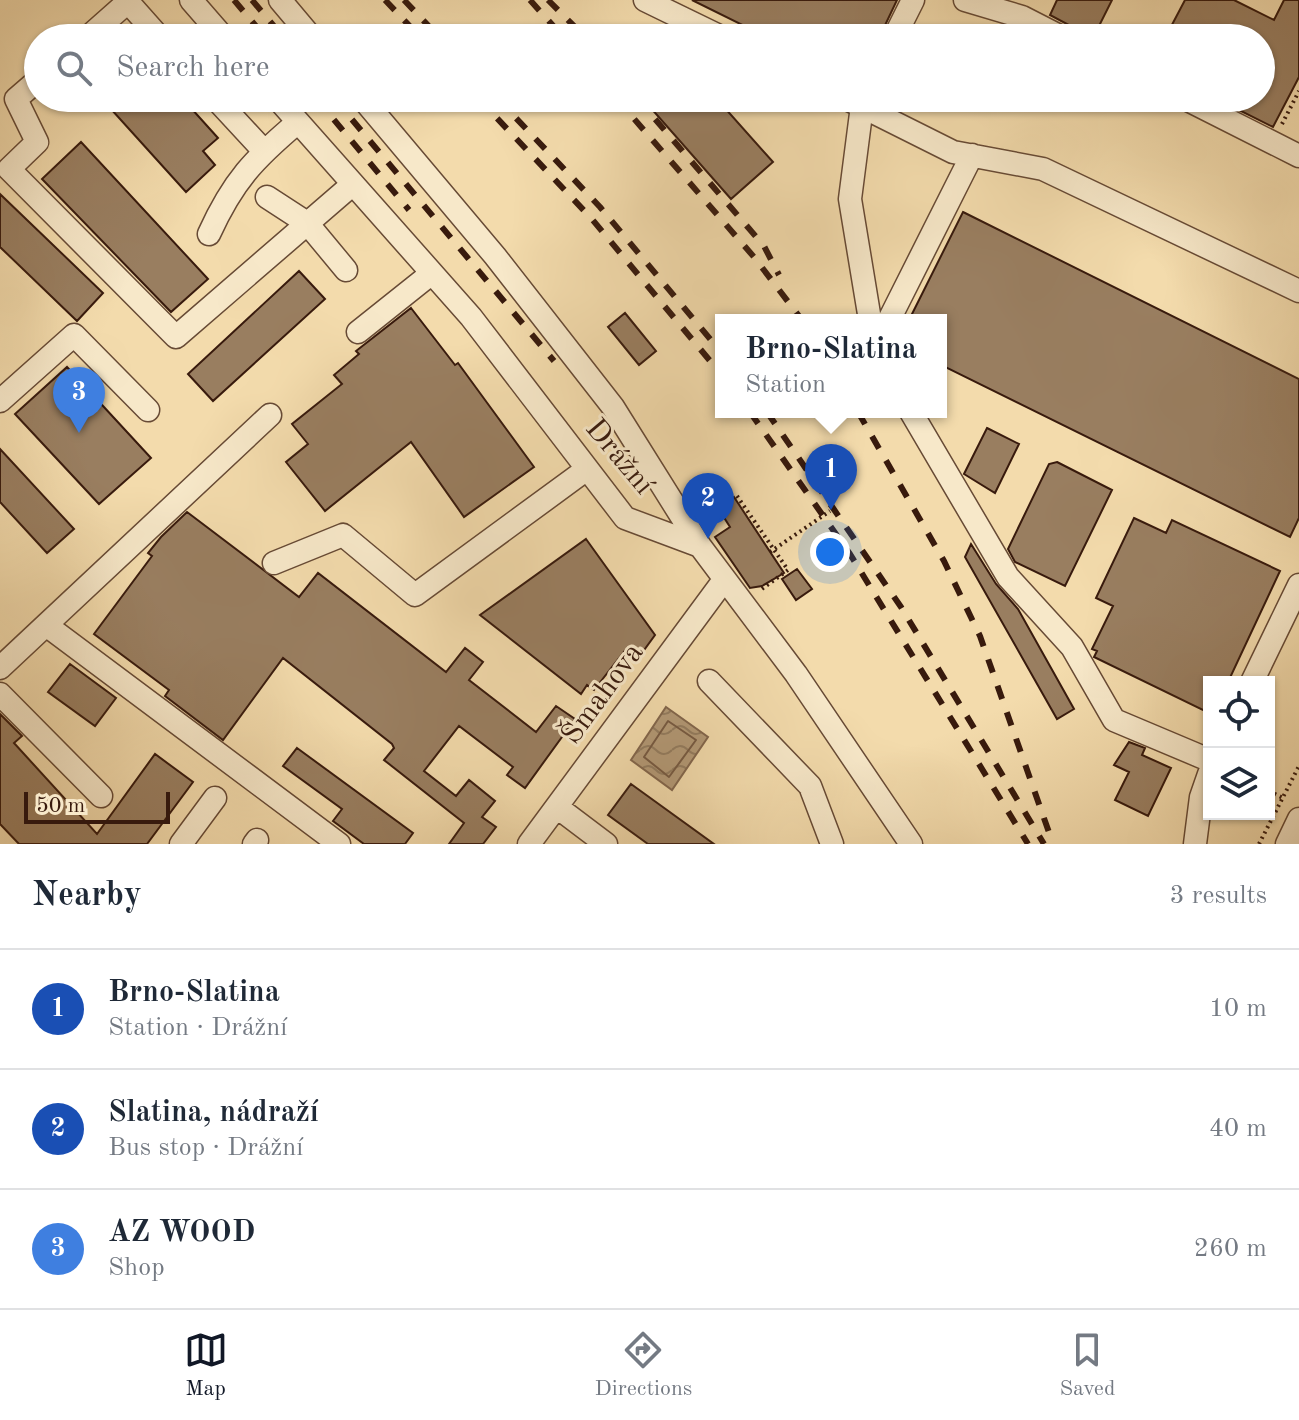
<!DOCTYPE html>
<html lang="en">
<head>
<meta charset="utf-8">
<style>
  :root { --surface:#fff; --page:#f6f6f7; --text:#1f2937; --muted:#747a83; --line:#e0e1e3; --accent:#111827 }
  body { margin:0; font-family:"Old Standard TT",serif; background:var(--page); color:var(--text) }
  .controls { position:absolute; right:24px; bottom:24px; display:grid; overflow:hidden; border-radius:0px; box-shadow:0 2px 6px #0004 }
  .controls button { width:72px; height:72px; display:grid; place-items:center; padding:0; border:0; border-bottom:2px solid var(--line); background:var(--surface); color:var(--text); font:40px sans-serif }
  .scale { position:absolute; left:24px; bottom:20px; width:146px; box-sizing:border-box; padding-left:8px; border:4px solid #381a0d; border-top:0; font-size:22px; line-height:28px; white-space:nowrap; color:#381a0d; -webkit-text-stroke:6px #f7e8c9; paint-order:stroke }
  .you { position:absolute; left:830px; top:552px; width:28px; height:28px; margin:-20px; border:6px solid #fff; border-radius:50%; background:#1a73e8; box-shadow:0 0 0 12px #1a73e833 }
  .badge { display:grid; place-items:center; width:52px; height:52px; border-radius:50%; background:var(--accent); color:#fff; font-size:26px; font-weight:700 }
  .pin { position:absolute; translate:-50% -66px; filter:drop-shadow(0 2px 4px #0008) }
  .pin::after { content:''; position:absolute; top:42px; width:28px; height:24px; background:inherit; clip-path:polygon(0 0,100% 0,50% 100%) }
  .popup { position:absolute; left:715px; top:314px; width:232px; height:104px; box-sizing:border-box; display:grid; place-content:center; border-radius:0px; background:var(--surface); filter:drop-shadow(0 2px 6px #0005); font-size:26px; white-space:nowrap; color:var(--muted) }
  .popup b { font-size:30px; color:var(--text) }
  .popup::after { content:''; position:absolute; left:50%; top:100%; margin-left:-16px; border:16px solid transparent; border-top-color:var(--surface) }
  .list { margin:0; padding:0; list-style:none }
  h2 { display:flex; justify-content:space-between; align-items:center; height:104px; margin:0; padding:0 32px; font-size:34px }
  h2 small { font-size:26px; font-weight:400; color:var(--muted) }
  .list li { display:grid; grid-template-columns:52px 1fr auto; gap:24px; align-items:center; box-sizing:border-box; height:120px; padding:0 32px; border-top:2px solid var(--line) }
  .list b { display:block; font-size:30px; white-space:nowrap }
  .list p { margin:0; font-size:26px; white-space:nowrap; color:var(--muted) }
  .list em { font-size:26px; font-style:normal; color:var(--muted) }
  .icon { flex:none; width:44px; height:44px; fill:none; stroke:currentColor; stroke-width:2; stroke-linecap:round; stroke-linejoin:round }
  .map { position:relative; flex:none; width:1299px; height:844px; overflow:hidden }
  .search { position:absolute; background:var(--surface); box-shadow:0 2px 6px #0004; left:24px; right:24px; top:24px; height:88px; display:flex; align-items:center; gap:20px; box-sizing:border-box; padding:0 28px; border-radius:44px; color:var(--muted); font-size:30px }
  .sheet { height:464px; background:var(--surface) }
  nav { display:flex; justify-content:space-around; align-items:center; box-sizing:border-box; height:112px; border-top:2px solid var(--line); background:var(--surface); font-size:22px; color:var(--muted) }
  nav a { display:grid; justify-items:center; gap:4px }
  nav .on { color:var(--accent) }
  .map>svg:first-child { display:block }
</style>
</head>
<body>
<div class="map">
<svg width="1299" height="844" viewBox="0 0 1299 844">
  <defs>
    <pattern id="water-waves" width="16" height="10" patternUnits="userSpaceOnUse" patternTransform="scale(2)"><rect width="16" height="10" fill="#b39976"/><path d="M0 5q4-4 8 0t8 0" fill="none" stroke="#937c5f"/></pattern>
  </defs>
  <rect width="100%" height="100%" fill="#f3dbac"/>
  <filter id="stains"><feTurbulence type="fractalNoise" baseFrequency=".0025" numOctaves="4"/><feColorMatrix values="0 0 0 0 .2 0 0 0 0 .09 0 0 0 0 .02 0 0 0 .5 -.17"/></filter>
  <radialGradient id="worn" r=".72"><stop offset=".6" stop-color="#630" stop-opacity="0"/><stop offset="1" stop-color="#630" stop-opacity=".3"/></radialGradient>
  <path fill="url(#water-waves)" stroke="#82664c" stroke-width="2" d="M 666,707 L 708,737 L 672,790 L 631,760 Z"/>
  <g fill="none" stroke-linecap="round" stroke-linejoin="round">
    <path stroke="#765a42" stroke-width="2" d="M 668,721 L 696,740 L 669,777 L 644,757 Z"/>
  </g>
  <path fill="#997e60" stroke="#381a0d" stroke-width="2" d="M 692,0 L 897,0 L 879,38 L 769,38 Z
    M 1057,0 L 1112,0 L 1093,38 L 1050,15 Z
    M 1185,0 L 1234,0 L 1274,20 L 1284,0 L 1299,0 L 1299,77 L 1273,127 L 1215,98 L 1261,98 L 1261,38 L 1165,38 Z
    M 101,98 L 182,98 L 218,138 L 203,151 L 215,165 L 186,192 Z
    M 642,98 L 716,98 L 773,162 L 731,199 Z
    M 81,142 L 208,279 L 171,312 L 42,179 Z
    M 0,194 L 103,293 L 77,321 L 0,247 Z
    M 963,212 L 1299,379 L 1299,518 L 1290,537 L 941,365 L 941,320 L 909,320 Z
    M 299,271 L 325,299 L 213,401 L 188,374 Z
    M 411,308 L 455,365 L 458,363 L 534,467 L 464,517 L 411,442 L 325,511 L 286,462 L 308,444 L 292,424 L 342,384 L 334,375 L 359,354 L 356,351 Z
    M 625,313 L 656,351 L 639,365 L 608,327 Z
    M 67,367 L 151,458 L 99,504 L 15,414 Z
    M 987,428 L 1019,444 L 995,493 L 964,474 Z
    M 0,449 L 74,529 L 47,553 L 0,502 Z
    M 1057,462 L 1112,490 L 1065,586 L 1015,562 L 1008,549 L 1049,464 Z
    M 734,497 L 784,573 L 762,586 L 750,588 L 715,537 L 730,527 L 718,508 Z
    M 187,512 L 299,597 L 318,573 L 446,672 L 465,648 L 483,662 L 469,680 L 536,732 L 556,706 L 575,719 L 525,788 L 507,775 L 513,767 L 459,726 L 424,771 L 456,796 L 469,780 L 495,801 L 482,817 L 496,827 L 483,844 L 449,844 L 464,823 L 384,760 L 394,748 L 392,744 L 283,658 L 223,740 L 165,696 L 169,690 L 94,634 L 152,556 L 148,553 L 161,537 Z
    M 1134,518 L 1166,533 L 1172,520 L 1280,571 L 1228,682 L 1209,682 L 1209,713 L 1094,657 L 1097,651 L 1092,649 L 1113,606 L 1096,598 Z
    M 586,539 L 655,635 L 639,657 L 627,648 L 594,690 L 587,685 L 581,694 L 480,615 Z
    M 971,544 L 996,584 L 1018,609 L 1074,709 L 1057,719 L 965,557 Z
    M 797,569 L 812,589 L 796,600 L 782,579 Z
    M 70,664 L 116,698 L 95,726 L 48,692 Z
    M 0,714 L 22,736 L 14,743 L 97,834 L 155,754 L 193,782 L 147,844 L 19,844 L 0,824 Z
    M 1129,742 L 1145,748 L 1142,755 L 1171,768 L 1148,816 L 1115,800 L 1129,772 L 1114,765 Z
    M 297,748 L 413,833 L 405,844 L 364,844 L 333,821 L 342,809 L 283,766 Z
    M 631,784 L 714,844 L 648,844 L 608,815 Z"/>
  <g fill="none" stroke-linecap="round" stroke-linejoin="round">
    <defs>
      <path id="minor" d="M 191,0 L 224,38
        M 280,0 L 312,38
        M 645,0 L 723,38
        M 965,0 L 1022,17 L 1063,38
        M 128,2 L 160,38
        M 87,38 L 130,0
        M 894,38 L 913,0
        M 38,80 L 16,99 L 37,142 L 9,169 L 176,337 L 353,184
        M 215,98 L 264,151
        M 277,98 L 471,317 L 625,518 L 700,546
        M 362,98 L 495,256 L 613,407 L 700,546 L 796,674 L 911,844
        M 845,98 L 953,152 L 1043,169 L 1299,291
        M 863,98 L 850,199 L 870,320
        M 1184,98 L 1299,156
        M 267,197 L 307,223 L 346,270
        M 209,234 C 233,181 254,159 298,122
        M 889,320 L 972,155
        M 358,332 L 432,273
        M 0,401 L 74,335 L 148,410
        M 911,412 L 1008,577 L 1072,647 L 1114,720 L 1209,760
        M 274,563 L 343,535 L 415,595 L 587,469
        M 46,625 L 339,844
        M 0,668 L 270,415
        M 709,681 L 810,786 L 832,844
        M 1252,682 L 1299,585
        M 0,694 L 101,796
        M 557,807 L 606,844
        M 181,844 L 215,798
        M 254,844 L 257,840
        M 529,844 L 724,580
        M 1195,844 L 1201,797 L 1209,774
        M 1287,844 L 1299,819"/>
    </defs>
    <use href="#minor" stroke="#674a35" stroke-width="25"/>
    <path stroke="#381a0d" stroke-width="4" stroke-dasharray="2 4" stroke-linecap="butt" d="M 1282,124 L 1299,91
      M 737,496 L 788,570 L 759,591
      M 770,552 L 830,511
      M 1269,791 L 1283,798
      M 1259,844 L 1299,766"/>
    <use href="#minor" stroke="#f7e8c9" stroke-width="22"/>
    <path stroke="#381a0d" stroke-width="6" stroke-dasharray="14 14" stroke-linecap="butt" d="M 234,0 L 266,38
      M 252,0 L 284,38
      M 385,0 L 421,38
      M 404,0 L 440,38
      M 530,0 L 564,38
      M 548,0 L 586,38
      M 316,98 L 409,210
      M 334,98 L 554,361
      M 478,98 L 591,218 L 721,374
      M 497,98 L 600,207 L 721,352
      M 616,98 L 754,257 L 802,320
      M 637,98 L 764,246 L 779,275
      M 750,412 L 850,554 L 1028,844
      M 767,412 L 901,607 L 1044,844
      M 858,412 L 944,561 L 980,636 L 1052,841"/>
  </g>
  <g text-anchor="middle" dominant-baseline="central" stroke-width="6" stroke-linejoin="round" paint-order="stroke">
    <g font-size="30" fill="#381a0d" stroke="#f7e8c9">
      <text transform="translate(619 457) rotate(50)">Drážní</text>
      <text transform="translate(603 694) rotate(-54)">Šmahova</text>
    </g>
  </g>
  <rect width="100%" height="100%" filter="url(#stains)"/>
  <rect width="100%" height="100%" fill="url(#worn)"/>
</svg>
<div class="controls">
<button><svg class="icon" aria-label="locate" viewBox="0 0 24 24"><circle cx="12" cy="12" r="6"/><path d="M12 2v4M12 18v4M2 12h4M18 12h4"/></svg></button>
<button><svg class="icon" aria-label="layers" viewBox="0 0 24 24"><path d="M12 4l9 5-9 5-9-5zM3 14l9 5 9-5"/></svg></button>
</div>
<div class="scale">50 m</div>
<div class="you"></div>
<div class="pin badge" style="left:831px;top:510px;background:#1a4fb4">1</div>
<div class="popup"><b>Brno-Slatina</b>Station</div>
<div class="pin badge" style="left:708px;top:539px;background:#1a4fb4">2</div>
<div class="pin badge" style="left:79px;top:433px;background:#3f7fe0">3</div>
<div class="search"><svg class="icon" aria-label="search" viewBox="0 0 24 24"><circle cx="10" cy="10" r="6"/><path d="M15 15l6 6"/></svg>Search here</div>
</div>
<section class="sheet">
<h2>Nearby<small>3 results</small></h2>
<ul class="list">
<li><span class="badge" style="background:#1a4fb4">1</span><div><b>Brno-Slatina</b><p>Station · Drážní</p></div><em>10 m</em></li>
<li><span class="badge" style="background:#1a4fb4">2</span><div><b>Slatina, nádraží</b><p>Bus stop · Drážní</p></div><em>40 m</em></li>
<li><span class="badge" style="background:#3f7fe0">3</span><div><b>AZ WOOD</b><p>Shop</p></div><em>260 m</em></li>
</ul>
</section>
<nav>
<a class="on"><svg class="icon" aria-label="map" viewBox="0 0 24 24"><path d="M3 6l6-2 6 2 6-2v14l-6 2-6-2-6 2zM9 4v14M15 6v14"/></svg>Map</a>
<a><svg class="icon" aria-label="directions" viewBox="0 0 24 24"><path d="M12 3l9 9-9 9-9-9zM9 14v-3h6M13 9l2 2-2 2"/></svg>Directions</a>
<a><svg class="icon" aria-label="saved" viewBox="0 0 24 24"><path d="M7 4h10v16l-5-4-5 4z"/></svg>Saved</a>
</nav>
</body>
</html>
